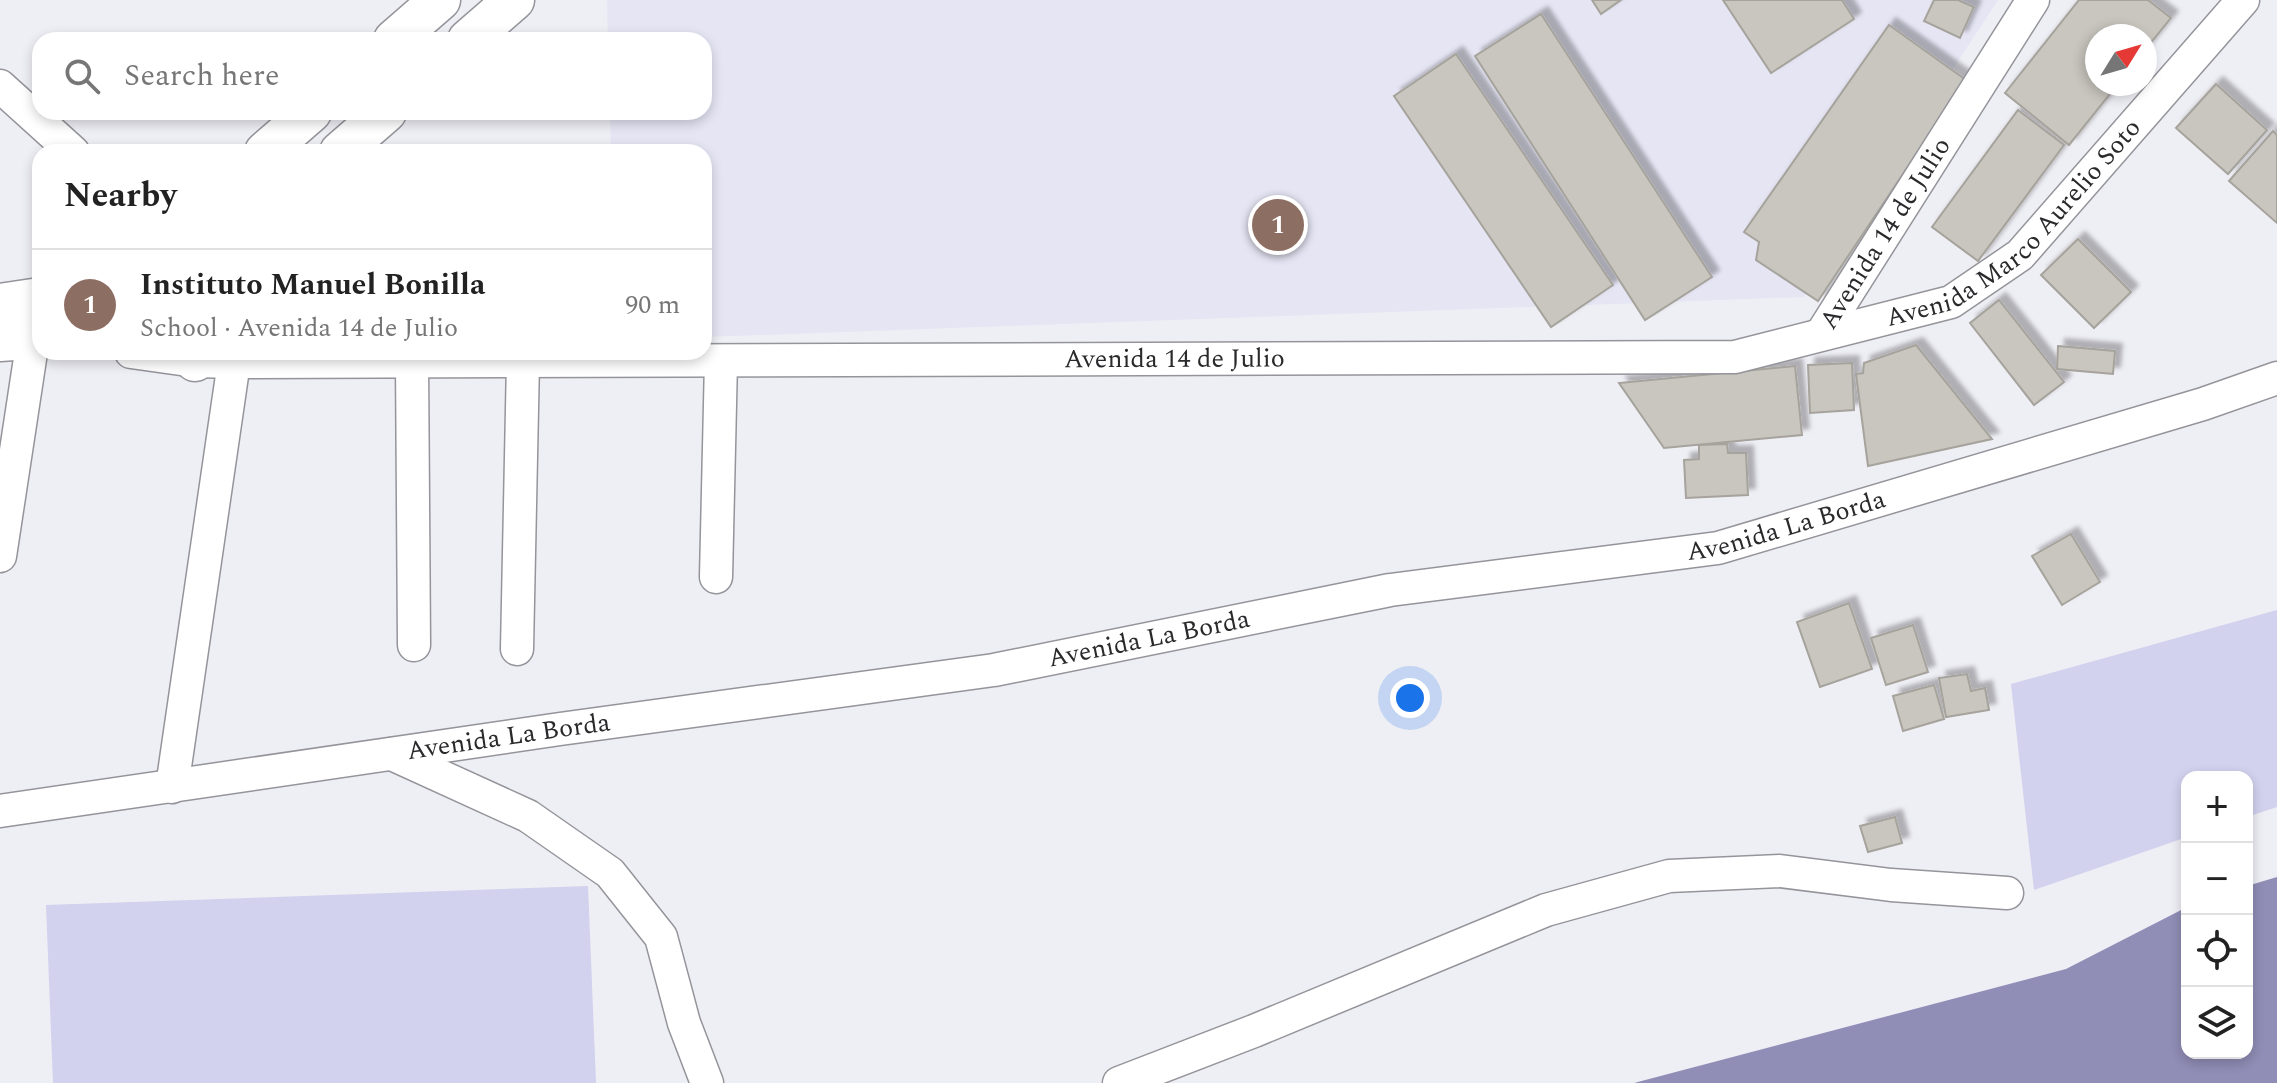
<!DOCTYPE html>
<html lang="en">
<head>
<meta charset="utf-8">
<style>
  :root { --surface:#fff; --page:#f2f2f2; --text:#222; --muted:#767676; --line:#e0e0e0; --accent:#8f7116 }
  body { margin:0; font-family:Spectral,serif; background:var(--page); color:var(--text) }
  .controls { position:absolute; right:24px; bottom:24px; display:grid; overflow:hidden; border-radius:16px; box-shadow:0 4px 12px #0003 }
  .controls button { width:72px; height:72px; display:grid; place-items:center; padding:0; border:0; border-bottom:2px solid var(--line); background:var(--surface); color:var(--text); font:40px sans-serif }
  .compass { position:absolute; left:2085px; top:24px; width:72px; height:72px; border-radius:50%; background:var(--surface); box-shadow:0 4px 12px #0003; rotate:53deg }
  .you { position:absolute; left:1410px; top:698px; width:28px; height:28px; margin:-20px; border:6px solid #fff; border-radius:50%; background:#1a73e8; box-shadow:0 0 0 12px #1a73e833 }
  .badge { display:grid; place-items:center; width:52px; height:52px; border-radius:50%; background:var(--accent); color:#fff; font-size:26px; font-weight:700 }
  .pin { position:absolute; translate:-50% -50%; border:4px solid #fff; box-shadow:0 2px 8px #0006 }
  .list { margin:0; padding:0; list-style:none }
  h2 { display:flex; justify-content:space-between; align-items:center; height:104px; margin:0; padding:0 32px; font-size:34px }
  h2 small { font-size:26px; font-weight:400; color:var(--muted) }
  .list li { display:grid; grid-template-columns:52px 1fr auto; gap:24px; align-items:center; box-sizing:border-box; height:112px; padding:0 32px; border-top:2px solid var(--line) }
  .list b { display:block; font-size:30px; white-space:nowrap }
  .list p { margin:0; font-size:26px; white-space:nowrap; color:var(--muted) }
  .list em { font-size:26px; font-style:normal; color:var(--muted) }
  .icon { flex:none; width:44px; height:44px; fill:none; stroke:currentColor; stroke-width:2; stroke-linecap:round; stroke-linejoin:round }
  .map { position:relative; flex:none; width:2277px; height:1083px; overflow:hidden }
  .search { position:absolute; background:var(--surface); box-shadow:0 4px 12px #0003; left:32px; top:32px; width:680px; height:88px; display:flex; align-items:center; gap:20px; box-sizing:border-box; padding:0 28px; border-radius:24px; color:var(--muted); font-size:30px }
  .panel { position:absolute; background:var(--surface); box-shadow:0 4px 12px #0003; left:32px; top:144px; width:680px; height:216px; border-radius:24px }
  .map>svg:first-child { display:block }
</style>
</head>
<body>
<div class="map">
<svg width="2277" height="1083" viewBox="0 0 2277 1083">
  <defs>
    <filter id="shadow"><feDropShadow dx="7" dy="-7" stdDeviation="2" flood-color="#0004"/></filter>
  </defs>
  <rect width="100%" height="100%" fill="#eeeef5"/>
  <path fill="#e5e5f4" d="M 607,0 L 1998,0 L 1804,297 L 704,337 L 704,152 L 611,152 L 610,112 L 704,112 L 704,40 L 608,40 Z"/>
  <path fill="#d2d1ee" d="M 2277,610 L 2277,807 L 2247,817 L 2247,777 L 2187,777 L 2187,837 L 2034,890 L 2011,684 Z
    M 588,886 L 596,1083 L 53,1083 L 46,905 Z"/>
  <path fill="#908db6" d="M 2277,877 L 2277,1083 L 1634,1083 L 2066,969 L 2187,907 L 2187,1053 L 2247,1053 L 2247,886 Z"/>
  <path fill="#c9c6bf" stroke="#a6a39c" stroke-width="2" filter="url(#shadow)" d="M 1592,0 L 1621,0 L 1601,14 Z
    M 1723,0 L 1842,0 L 1854,19 L 1771,73 Z
    M 1934,0 L 1958,0 L 1974,7 L 1960,38 L 1924,21 Z
    M 2079,0 L 2148,0 L 2171,18 L 2145,50 L 2145,36 L 2097,36 L 2097,84 L 2118,84 L 2069,145 L 2005,93 Z
    M 1541,14 L 1712,277 L 1645,320 L 1475,56 Z
    M 1889,25 L 1966,80 L 1818,301 L 1756,260 L 1759,242 L 1744,232 Z
    M 1456,54 L 1613,285 L 1551,327 L 1394,96 Z
    M 2216,84 L 2267,130 L 2228,174 L 2176,128 Z
    M 2018,110 L 2064,145 L 1978,261 L 1932,227 Z
    M 2273,131 L 2277,135 L 2277,223 L 2229,181 Z
    M 2078,239 L 2131,292 L 2094,328 L 2041,275 Z
    M 1999,300 L 2064,382 L 2034,405 L 1970,323 Z
    M 1916,345 L 1992,439 L 1868,466 L 1856,374 L 1863,373 L 1864,363 Z
    M 2058,346 L 2115,351 L 2113,374 L 2057,369 Z
    M 1852,363 L 1854,410 L 1810,413 L 1808,365 Z
    M 1795,366 L 1802,435 L 1664,448 L 1619,383 Z
    M 1727,444 L 1728,453 L 1746,453 L 1748,495 L 1686,498 L 1684,460 L 1699,459 L 1699,445 Z
    M 2071,534 L 2100,582 L 2062,605 L 2032,556 Z
    M 1849,603 L 1872,669 L 1820,687 L 1797,622 Z
    M 1913,625 L 1928,672 L 1886,685 L 1871,638 Z
    M 1967,674 L 1971,691 L 1985,688 L 1989,710 L 1946,717 L 1939,678 Z
    M 1934,685 L 1944,719 L 1903,731 L 1893,696 Z
    M 1895,817 L 1902,843 L 1868,852 L 1860,826 Z"/>
  <g fill="none" stroke-linecap="round" stroke-linejoin="round">
    <defs>
      <g id="minor">
        <path d="M 0,86 L 73,152"/>
        <path id="s1" d="M 1822,333 L 2033,0"/>
        <path id="s2" d="M 131,352 L 195,361 L 234,362 L 1735,357 L 1951,302 L 2020,255 L 2243,0"/>
        <path d="M 412,361 L 414,645"/>
        <path d="M 0,556 L 33,339 L 31,317"/>
        <path d="M 716,577 L 721,361"/>
        <path d="M 517,649 L 523,361"/>
        <path d="M 392,754 L 528,816 L 610,873 L 661,937 L 684,1023 L 707,1083"/>
        <path d="M 172,787 L 234,362"/>
        <path id="s3" d="M 0,811 L 560,729 L 994,670 L 1390,590 L 1718,548 L 2203,404 L 2277,378"/>
        <path d="M 1119,1083 L 1254,1031 L 1546,910 L 1669,876 L 1780,871 L 1891,885 L 2007,893"/>
      </g>
      <path id="tertiary" d="M 394,40 L 440,0
        M 468,40 L 514,0
        M 265,152 L 311,112
        M 340,152 L 386,112
        M 0,304 L 40,298
        M 0,341 L 40,338
        M 190,352 L 195,361"/>
    </defs>
    <use href="#minor" stroke="#95949b" stroke-width="35"/>
    <use href="#tertiary" stroke="#95949b" stroke-width="43"/>
    <use href="#minor" stroke="#fff" stroke-width="32"/>
    <use href="#tertiary" stroke="#fff" stroke-width="40"/>
  </g>
  <g text-anchor="middle" dominant-baseline="central" stroke-width="6" stroke-linejoin="round" paint-order="stroke">
    <g font-size="26" fill="#2a2a2d" stroke="#eeeef5">
      <text stroke="none"><textPath href="#s2" startOffset="1924">Avenida Marco Aurelio Soto</textPath></text>
      <text stroke="none"><textPath href="#s1" startOffset="118">Avenida 14 de Julio</textPath></text>
      <text stroke="none"><textPath href="#s2" startOffset="1044">Avenida 14 de Julio</textPath></text>
      <text stroke="none"><textPath href="#s3" startOffset="1810">Avenida La Borda</textPath></text>
      <text stroke="none"><textPath href="#s3" startOffset="1162">Avenida La Borda</textPath></text>
      <text stroke="none"><textPath href="#s3" startOffset="514">Avenida La Borda</textPath></text>
    </g>
  </g>
</svg>
<div class="controls">
<button>+</button>
<button>−</button>
<button><svg class="icon" aria-label="locate" viewBox="0 0 24 24"><circle cx="12" cy="12" r="6"/><path d="M12 2v4M12 18v4M2 12h4M18 12h4"/></svg></button>
<button><svg class="icon" aria-label="layers" viewBox="0 0 24 24"><path d="M12 4l9 5-9 5-9-5zM3 14l9 5 9-5"/></svg></button>
</div>
<svg class="compass" viewBox="-18 -18 36 36"><path d="M0-13l5 13h-10z" fill="#e53935"/><path d="M0 13l5-13h-10z" fill="#767676"/></svg>
<div class="you"></div>
<div class="pin badge" style="left:1278px;top:225px;background:#8d6e63">1</div>
<div class="search"><svg class="icon" aria-label="search" viewBox="0 0 24 24"><circle cx="10" cy="10" r="6"/><path d="M15 15l6 6"/></svg>Search here</div>
<section class="panel">
<h2>Nearby<small></small></h2>
<ul class="list">
<li><span class="badge" style="background:#8d6e63">1</span><div><b>Instituto Manuel Bonilla</b><p>School · Avenida 14 de Julio</p></div><em>90 m</em></li>
</ul>
</section>
</div>
</body>
</html>
